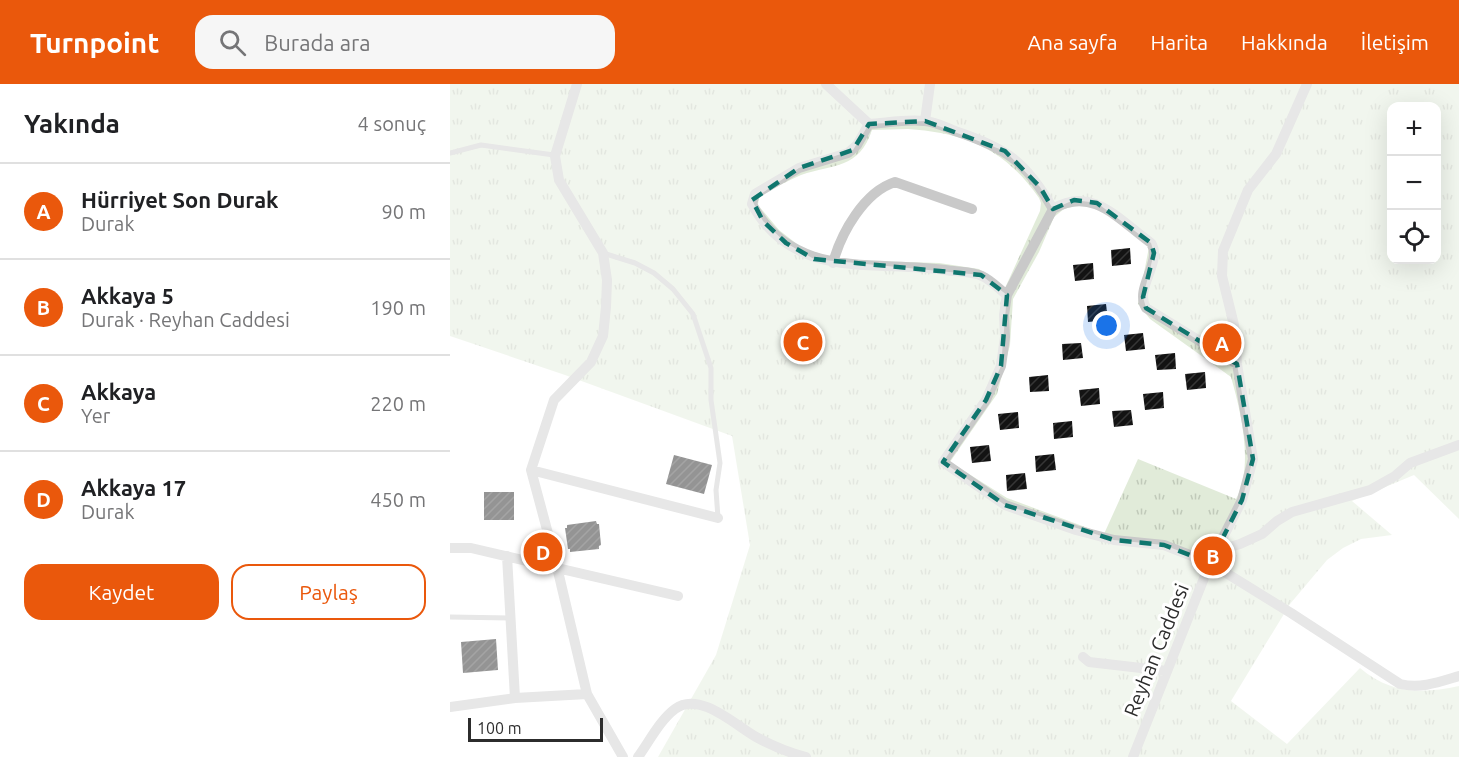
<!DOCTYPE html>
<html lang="tr">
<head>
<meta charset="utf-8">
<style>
  :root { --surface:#fff; --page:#f6f6f6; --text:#202124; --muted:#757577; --line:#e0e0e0; --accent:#ea580c }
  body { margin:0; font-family:Ubuntu,sans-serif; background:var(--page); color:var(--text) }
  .controls { position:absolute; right:18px; top:18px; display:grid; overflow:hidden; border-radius:12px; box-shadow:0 6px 24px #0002 }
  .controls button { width:54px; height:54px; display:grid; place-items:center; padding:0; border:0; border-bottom:2px solid var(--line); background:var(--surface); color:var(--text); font:30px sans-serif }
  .scale { position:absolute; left:18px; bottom:15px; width:135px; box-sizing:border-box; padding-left:6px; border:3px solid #2c2c2c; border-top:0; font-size:16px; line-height:21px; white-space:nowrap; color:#2c2c2c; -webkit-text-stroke:4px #fff; paint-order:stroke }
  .you { position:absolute; left:657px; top:242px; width:21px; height:21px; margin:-15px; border:4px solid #fff; border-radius:50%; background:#1a73e8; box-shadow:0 0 0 9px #1a73e833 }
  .badge { display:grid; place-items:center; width:39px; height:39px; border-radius:50%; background:var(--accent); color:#fff; font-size:20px; font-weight:700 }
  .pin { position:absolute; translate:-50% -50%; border:3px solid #fff; box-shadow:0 2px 6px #0006 }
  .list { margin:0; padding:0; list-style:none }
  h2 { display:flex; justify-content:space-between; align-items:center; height:78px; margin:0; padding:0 24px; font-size:26px }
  h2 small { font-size:20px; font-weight:400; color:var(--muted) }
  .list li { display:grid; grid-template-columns:39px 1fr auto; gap:18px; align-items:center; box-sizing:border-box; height:96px; padding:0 24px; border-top:2px solid var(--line) }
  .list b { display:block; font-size:22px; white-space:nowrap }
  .list p { margin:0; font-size:20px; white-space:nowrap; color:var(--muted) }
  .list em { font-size:20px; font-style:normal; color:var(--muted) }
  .actions { display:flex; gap:12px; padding:18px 24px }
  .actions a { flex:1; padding:14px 0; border:2px solid var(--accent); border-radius:18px; text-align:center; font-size:21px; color:var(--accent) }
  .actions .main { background:var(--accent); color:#fff }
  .icon { flex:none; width:33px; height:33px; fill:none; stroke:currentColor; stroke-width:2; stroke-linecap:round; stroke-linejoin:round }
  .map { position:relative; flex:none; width:1009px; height:673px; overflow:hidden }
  header { display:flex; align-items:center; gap:36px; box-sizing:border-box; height:84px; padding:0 30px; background:var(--accent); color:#fff }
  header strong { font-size:28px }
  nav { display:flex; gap:33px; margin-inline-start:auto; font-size:21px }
  .search { width:420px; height:54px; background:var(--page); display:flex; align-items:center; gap:15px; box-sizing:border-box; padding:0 21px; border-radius:18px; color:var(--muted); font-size:22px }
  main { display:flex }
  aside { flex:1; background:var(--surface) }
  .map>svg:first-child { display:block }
</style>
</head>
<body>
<header>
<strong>Turnpoint</strong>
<div class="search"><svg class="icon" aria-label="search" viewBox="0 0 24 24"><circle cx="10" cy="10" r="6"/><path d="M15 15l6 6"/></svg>Burada ara</div>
<nav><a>Ana sayfa</a><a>Harita</a><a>Hakkında</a><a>İletişim</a></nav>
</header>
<main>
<aside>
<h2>Yakında<small>4 sonuç</small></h2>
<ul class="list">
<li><span class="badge">A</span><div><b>Hürriyet Son Durak</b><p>Durak</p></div><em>90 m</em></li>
<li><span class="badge">B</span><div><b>Akkaya 5</b><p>Durak · Reyhan Caddesi</p></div><em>190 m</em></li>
<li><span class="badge">C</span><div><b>Akkaya</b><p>Yer</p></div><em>220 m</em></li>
<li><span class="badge">D</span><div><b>Akkaya 17</b><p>Durak</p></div><em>450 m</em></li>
</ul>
<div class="actions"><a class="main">Kaydet</a><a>Paylaş</a></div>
</aside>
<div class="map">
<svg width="1009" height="673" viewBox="0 0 1009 673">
  <defs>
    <pattern id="grass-tufts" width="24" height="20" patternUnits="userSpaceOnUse" patternTransform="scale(1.5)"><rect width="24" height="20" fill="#e1ebd9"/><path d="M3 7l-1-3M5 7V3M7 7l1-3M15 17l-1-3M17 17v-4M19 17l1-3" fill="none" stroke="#c1caba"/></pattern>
    <pattern id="building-hatch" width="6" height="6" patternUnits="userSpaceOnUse" patternTransform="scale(1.5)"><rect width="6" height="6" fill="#131313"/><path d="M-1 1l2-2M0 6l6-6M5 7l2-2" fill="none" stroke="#363636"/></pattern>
  </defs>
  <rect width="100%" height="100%" fill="#fff"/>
  <path fill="url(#grass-tufts)" fill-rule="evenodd" d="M 0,0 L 1009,0 L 1009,435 L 964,391 L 902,417 L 942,451 L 911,455 L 893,464 L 877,476 L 840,520 L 781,617 L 837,660 L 910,584 C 940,610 972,610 1009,602 L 1009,673 L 208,673 L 266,571 L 300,461 L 282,352 L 115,291 L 0,252 ZM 942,22 L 986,22 L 986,176 L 942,176 ZM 458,45 C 516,49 555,65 589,114 L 591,119 L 590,127 L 555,204 L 529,185 L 489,179 L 389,176 L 352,164 L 329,146 L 308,121 L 309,112 C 323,105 337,97 351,91 C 384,80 409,85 422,46 ZM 632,120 L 649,123 L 699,163 L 688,220 L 700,235 L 781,293 C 791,328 804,382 786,415 L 688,375 L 654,450 L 557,414 L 500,378 L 547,310 L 560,261 L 563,215 L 589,168 L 604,133 L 614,125 Z"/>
  <path fill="url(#building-hatch)" d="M 680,164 L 681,180 L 662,182 L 661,166 Z
    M 643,179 L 644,195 L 625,197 L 623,181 Z
    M 656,220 L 658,236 L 638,238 L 637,222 Z
    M 693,249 L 695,265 L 676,267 L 674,251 Z
    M 631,259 L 633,274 L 613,276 L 612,260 Z
    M 725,269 L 726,285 L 707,286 L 705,271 Z
    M 755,288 L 756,304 L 737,306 L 735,290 Z
    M 598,291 L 599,307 L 580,308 L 579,293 Z
    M 649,304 L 650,320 L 631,322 L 629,306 Z
    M 713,308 L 714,324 L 695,326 L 693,310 Z
    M 681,326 L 683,341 L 664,343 L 662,327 Z
    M 568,328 L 569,344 L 550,346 L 548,330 Z
    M 622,337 L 623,353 L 604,355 L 603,339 Z
    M 539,361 L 541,377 L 522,379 L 520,363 Z
    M 604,370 L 606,386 L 586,388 L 585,372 Z
    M 224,371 L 262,381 L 254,410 L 216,400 Z
    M 575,389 L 577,405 L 557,407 L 556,391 Z
    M 34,408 L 64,408 L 64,436 L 34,436 Z
    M 146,437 L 147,440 L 149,440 L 151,461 L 149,462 L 149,465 L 120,468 L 120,465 L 118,465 L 115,444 L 117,444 L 117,441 Z
    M 46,555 L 48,586 L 13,589 L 11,558 Z"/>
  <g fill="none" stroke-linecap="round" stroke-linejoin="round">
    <path stroke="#c9c9c9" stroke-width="5" d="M 0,69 L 31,61 L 104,71
      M 153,169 L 185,179 L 204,189 L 223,205 L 243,230 L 261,284 L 261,316 L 270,379 L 266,406 L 268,434
      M 0,533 L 61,534"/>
    <path stroke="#c9c9c9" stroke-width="10" d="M 127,0 L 105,72 L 109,96 L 153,169 L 157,196 L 156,223 L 153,252 L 141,278 L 104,316 L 81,386 L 107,483 L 137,610 L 173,673
      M 376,0 L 419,40 C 436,39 456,35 474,37 C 484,37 495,43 505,47 C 556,64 576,77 603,125
      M 475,37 L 480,0
      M 419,40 L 407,61 L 398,69 L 349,84 L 305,110 L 302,120 C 343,197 424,176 495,186 C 506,188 522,187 532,192 C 541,196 549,205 557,211
      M 383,179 C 391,149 414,108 445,98 L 522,125
      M 787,280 L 696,224 C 684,204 713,178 701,159 C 670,137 643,101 603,125 L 557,211 L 554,231 L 555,253 L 551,282 L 536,316 L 493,378 L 555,421 L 626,446 L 664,456 L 714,461 L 760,479 L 841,529 L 950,600 C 971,605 989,598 1009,592
      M 81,386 L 268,434
      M 0,464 L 21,464 L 228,512
      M 766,467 L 790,460 L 812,450 L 827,437 L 842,428 L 920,406 L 945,392 L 960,379 L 1009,361
      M 57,472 L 65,614
      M 633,573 L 639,578 L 717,587
      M 0,623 L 65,614 L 137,610
      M 188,673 C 199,658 210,636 225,625 C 250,606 287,643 308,654 C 323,662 340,669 356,673
      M 683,673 L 760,479 L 792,416 L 803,375 L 787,280 L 784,241 L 772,192 L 773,167 L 798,106 L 826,70 L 857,0"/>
  </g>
  <path d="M0 0H1009V673H0ZM 475,37 L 555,67 L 590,103 L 603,125 L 624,116 L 647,119 L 701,159 L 704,169 L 693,213 L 696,224 L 787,280 L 803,375 L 792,416 L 760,479 L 714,461 L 664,456 L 555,421 L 493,378 L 536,316 L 551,282 L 557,211 L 531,191 L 364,175 L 336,159 L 313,137 L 302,116 L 349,84 L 403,66 L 419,40 Z" fill="#fff" fill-opacity=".55" fill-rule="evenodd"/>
  <path fill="none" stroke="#0f766e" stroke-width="4.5" stroke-dasharray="12 8" stroke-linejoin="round" d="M 475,37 L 555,67 L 590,103 L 603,125 L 624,116 L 647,119 L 701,159 L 704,169 L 693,213 L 696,224 L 787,280 L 803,375 L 792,416 L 760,479 L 714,461 L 664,456 L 555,421 L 493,378 L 536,316 L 551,282 L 557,211 L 531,191 L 364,175 L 336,159 L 313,137 L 302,116 L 349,84 L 403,66 L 419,40 Z"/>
  <g text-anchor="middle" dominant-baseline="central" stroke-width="6" stroke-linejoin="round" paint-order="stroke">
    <g font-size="20" fill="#2c2c2c" stroke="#fff">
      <text transform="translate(706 566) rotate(-68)">Reyhan Caddesi</text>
    </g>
  </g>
</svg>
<div class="controls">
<button>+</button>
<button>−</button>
<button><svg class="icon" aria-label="locate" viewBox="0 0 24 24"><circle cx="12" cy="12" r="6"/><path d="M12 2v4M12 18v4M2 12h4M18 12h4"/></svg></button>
</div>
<div class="scale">100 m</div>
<div class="you"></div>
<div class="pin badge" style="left:772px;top:259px">A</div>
<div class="pin badge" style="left:763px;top:472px">B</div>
<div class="pin badge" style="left:353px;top:258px">C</div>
<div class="pin badge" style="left:93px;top:468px">D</div>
</div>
</main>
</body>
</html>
